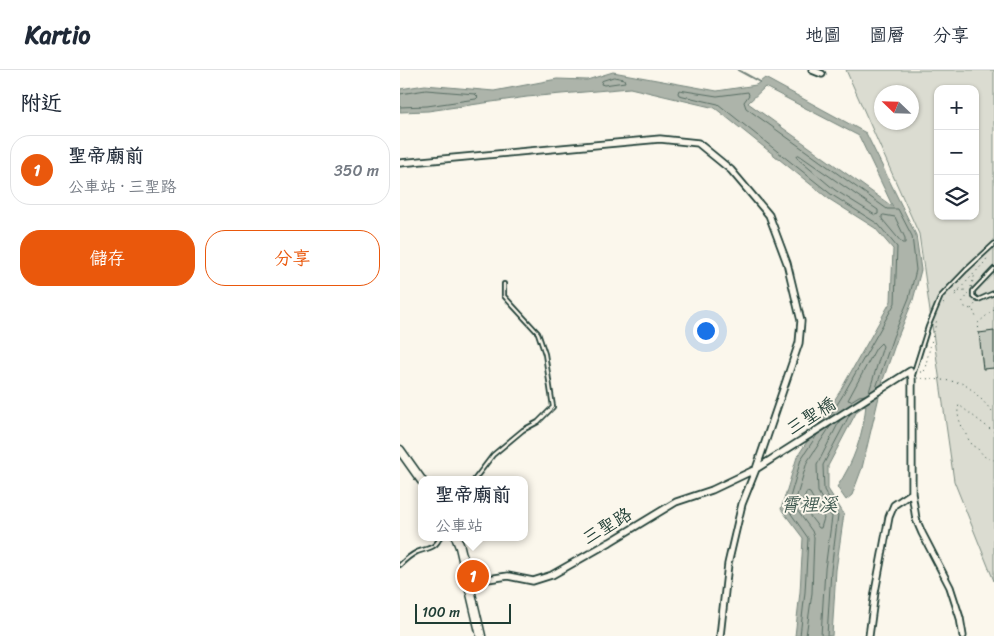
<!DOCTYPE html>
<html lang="zh-TW">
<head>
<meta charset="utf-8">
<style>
  :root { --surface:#fff; --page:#f6f6f7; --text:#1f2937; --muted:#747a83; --line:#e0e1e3; --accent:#ea580c }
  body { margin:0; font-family:Sriracha,"LXGW WenKai TC",sans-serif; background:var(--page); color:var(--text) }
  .controls { position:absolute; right:15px; top:15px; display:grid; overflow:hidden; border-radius:10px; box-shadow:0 1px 4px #0004 }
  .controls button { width:45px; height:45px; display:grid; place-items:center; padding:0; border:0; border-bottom:1px solid var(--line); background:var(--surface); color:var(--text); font:25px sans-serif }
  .compass { position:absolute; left:474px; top:15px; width:45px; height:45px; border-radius:50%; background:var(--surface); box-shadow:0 1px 4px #0004; rotate:293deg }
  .scale { position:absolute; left:15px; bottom:12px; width:96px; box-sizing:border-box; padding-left:5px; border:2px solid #1f3d34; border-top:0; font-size:14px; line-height:18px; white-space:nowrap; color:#1f3d34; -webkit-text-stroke:4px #fbf7ec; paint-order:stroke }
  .you { position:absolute; left:305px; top:260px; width:18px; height:18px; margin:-12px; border:4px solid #fff; border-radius:50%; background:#1a73e8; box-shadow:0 0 0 8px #1a73e833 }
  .badge { display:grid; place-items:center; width:32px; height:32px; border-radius:50%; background:var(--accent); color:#fff; font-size:16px; font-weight:700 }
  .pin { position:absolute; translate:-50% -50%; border:2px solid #fff; box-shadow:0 1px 5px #0006 }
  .popup { position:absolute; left:18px; top:406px; width:110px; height:65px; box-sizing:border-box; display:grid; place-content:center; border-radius:10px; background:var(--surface); filter:drop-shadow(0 1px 4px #0005); font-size:16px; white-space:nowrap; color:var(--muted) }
  .popup b { font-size:19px; color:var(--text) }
  .popup::after { content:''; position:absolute; left:50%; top:100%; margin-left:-10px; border:10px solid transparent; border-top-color:var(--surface) }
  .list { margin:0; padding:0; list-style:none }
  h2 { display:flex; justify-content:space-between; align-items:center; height:65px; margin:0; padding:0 20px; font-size:21px }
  h2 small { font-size:16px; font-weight:400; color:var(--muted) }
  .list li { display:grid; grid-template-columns:32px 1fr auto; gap:15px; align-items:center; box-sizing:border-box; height:70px; margin:0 10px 10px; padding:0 10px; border:1px solid var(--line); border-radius:20px }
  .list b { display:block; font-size:19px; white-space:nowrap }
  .list p { margin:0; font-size:16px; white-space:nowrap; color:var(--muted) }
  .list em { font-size:16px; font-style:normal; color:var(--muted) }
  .actions { display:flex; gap:10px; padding:15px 20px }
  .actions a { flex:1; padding:11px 0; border:1px solid var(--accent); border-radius:20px; text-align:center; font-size:18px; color:var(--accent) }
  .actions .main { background:var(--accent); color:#fff }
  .icon { flex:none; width:28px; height:28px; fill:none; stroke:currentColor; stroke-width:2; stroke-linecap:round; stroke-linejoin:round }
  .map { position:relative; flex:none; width:594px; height:566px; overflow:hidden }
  header { display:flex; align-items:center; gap:30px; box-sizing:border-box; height:70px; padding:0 25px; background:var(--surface); border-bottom:1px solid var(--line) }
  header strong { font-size:24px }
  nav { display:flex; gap:28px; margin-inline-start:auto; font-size:18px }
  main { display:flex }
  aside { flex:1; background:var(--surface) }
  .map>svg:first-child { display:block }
</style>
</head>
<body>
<header>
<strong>Kartio</strong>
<nav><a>地圖</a><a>圖層</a><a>分享</a></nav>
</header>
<main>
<aside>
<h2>附近<small></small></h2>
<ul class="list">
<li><span class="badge">1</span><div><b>聖帝廟前</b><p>公車站 · 三聖路</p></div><em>350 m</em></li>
</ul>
<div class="actions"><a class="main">儲存</a><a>分享</a></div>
</aside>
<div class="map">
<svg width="594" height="566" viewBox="0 0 594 566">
  <rect width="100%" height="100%" fill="#fbf7ec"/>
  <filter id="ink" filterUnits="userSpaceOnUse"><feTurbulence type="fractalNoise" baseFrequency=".02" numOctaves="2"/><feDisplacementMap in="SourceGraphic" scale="10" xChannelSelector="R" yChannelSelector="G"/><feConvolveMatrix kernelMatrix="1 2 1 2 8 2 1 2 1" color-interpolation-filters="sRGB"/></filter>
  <g filter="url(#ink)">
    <path fill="#dbdcd1" stroke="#7d8c82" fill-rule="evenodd" d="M 446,0 L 594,0 L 594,511 L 554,411 L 519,164 ZM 538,19 L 575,19 L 575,146 L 538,146 ZM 482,22 L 512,22 L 512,52 L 482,52 Z"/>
    <path fill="#adb4aa" stroke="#74847b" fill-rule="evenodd" d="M 213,2 L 317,21 L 356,15 L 365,8 L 466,63 L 516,165 L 521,200 L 513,230 L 497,269 L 483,310 L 462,398 L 452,425 L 446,430 L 437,417 C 454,392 463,365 466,335 L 457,341 L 428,396 L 428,419 L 444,444 L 436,500 L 432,566 L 395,566 L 400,522 L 403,468 L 381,439 L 397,387 L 439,323 L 491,231 L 493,179 L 475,158 L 429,129 L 315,38 L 230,18 L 127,27 L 28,41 L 0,42 L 0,19 L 25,15 L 94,21 L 157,9 L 187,10 ZM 365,17 L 459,66 L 493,137 L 348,33 Z"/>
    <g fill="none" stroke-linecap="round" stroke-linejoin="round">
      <path stroke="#586d63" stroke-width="1" d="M 214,7 L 224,9 L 225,12 L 204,15 L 201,14 L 202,11 Z
        M 0,24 L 26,20 L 75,24 L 78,27 L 76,29 L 27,36 L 0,37
        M 399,85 L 478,140 L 478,144 L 475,145 L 435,120 L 398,89 L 397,86 Z
        M 484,145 L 495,147 L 505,168 L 505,173 L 502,173 L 482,149 L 482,146 Z
        M 465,325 L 459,326 L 451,331 L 448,330 L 476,278 L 481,273 L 483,276 L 469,322
        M 428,349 L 443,325 L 495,233 L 497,177 L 478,154 L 432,125 L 318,34 L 279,25 L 278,23 L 279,20 L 317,26 L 348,22 L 349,25 L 344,32 L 346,38 L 487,139 L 498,139 L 512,166 L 516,200 L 509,228 L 493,267 L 476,318
        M 407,422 L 410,423 L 424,448 L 421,458 L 419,458 L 402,436 Z
        M 400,566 L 405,522 L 408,468 L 387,438 L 401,389 L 417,365
        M 406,566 L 412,523 L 414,467 L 412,461 L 394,436 L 407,392 L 430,357
        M 421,566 L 425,499 L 432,447 L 418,422 L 417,395 L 440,350
        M 427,566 L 431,500 L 438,445 L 424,420 L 423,395 L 450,344"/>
      <path stroke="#74847b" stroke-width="2" d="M 338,0 L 360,12"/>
    </g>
    <path fill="#c4c9be" stroke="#1f3d34" d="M 594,261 L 594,298 L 583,299 L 579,263 Z"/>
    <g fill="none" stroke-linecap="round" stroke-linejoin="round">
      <defs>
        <path id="service" d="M 594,199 L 573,221 L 573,226 L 578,230 L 594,223
          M 513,305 L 528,257 L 541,226 L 566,200 L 594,174
          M 74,410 L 93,385 L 123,360 L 138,352 L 153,337 L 145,284 L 138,263 L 104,226 L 104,214
          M 0,495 C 5,490 11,485 17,482 C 27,478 36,479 40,467"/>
        <path id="minor" d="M 412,0 L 422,4
          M 0,93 L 260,69 L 298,73 L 331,100 L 369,145 L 387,193 L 401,251 L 399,273 L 356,399 L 342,434 L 328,494 L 320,566
          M 68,512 L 108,506 L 133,511 L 152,505 L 210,472 L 276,432 L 312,420 L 356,399 L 510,301 L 512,309 L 512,423 L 516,449 L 522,463 L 550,517 L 560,548 L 563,566
          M 469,566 L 475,522 L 489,447 L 494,435 L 512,423"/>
        <path id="secondary" d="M 0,380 L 22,411
          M 56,467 L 60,477 L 81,566"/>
      </defs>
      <use href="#service" stroke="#1f3d34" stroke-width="6"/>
      <use href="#minor" stroke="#1f3d34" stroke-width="9"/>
      <use href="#secondary" stroke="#1f3d34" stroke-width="11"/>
      <path stroke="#1f3d34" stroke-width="1" stroke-dasharray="1 4" stroke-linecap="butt" d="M 571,217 L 575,204
        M 556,223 L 584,193 L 588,187
        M 543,234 L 560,221 L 565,220 L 568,225 L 560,235 L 573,240 L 576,247
        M 571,239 L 576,233
        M 579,263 L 578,253 L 594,239
        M 520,302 L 524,302 L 537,249
        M 517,308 C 529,309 549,310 561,313 C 573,318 585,334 594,343
        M 594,362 L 559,335 C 554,348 567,364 571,375 L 577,378 L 586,388 L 594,390"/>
      <use href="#service" stroke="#fbf7ec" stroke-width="2.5"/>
      <use href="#minor" stroke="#fbf7ec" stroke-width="5.5"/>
      <use href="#secondary" stroke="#fbf7ec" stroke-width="8"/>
    </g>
  </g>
  <g text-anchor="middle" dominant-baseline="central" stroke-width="4" stroke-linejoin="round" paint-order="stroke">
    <g font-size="18" fill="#1f3d34" stroke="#fbf7ec">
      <text transform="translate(411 346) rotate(-32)">三聖橋</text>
      <text transform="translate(207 456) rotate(-31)">三聖路</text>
    </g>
    <g font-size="19" font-style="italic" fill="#425b52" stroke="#fbf7ec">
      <text x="409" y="434">霄裡溪</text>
    </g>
  </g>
</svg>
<div class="controls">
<button>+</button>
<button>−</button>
<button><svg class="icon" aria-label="layers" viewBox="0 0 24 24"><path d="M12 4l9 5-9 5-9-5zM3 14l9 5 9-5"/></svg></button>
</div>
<svg class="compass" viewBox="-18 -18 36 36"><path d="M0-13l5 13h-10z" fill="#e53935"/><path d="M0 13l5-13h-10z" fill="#747a83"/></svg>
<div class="scale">100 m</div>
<div class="you"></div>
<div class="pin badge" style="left:73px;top:506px">1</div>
<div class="popup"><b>聖帝廟前</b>公車站</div>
</div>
</main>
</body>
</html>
